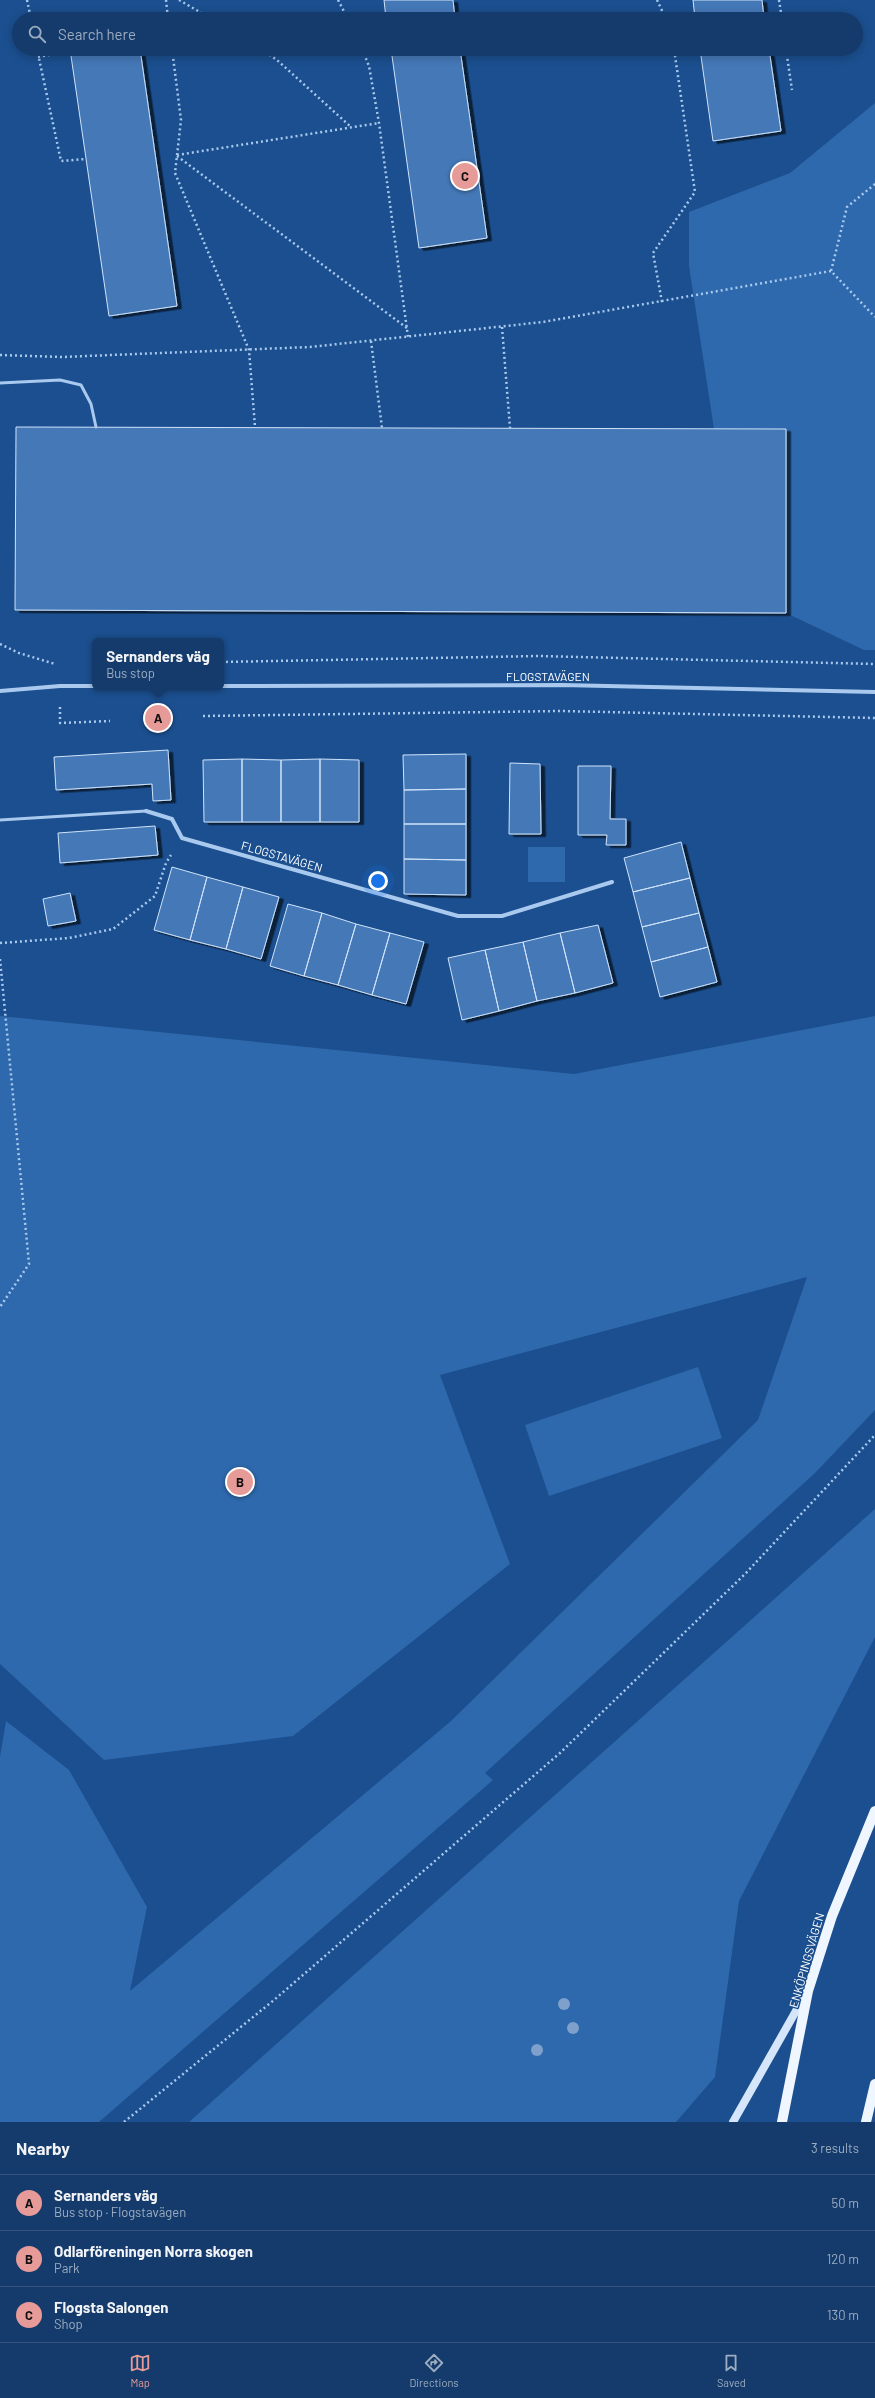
<!DOCTYPE html>
<html lang="en">
<head>
<meta charset="utf-8">
<style>
  :root { --surface:#143b6b; --page:#214673; --text:#f1f3f6; --muted:#9dadc1; --line:#33557e; --accent:#e69b98 }
  body { margin:0; font-family:Barlow,sans-serif; background:var(--page); color:var(--text) }
  .you { position:absolute; left:378px; top:881px; width:14px; height:14px; margin:-10px; border:3px solid #fff; border-radius:50%; background:#1a73e8; box-shadow:0 0 0 6px #1a73e833 }
  .badge { display:grid; place-items:center; width:26px; height:26px; border-radius:50%; background:var(--accent); color:#111; font-size:13px; font-weight:700 }
  .pin { position:absolute; translate:-50% -50%; border:2px solid #fff; box-shadow:0 1px 4px #0006 }
  .popup { position:absolute; left:92px; top:638px; width:132px; height:52px; box-sizing:border-box; display:grid; place-content:center; border-radius:6px; background:var(--surface); filter:drop-shadow(0 1px 3px #0005); font-size:13px; white-space:nowrap; color:var(--muted) }
  .popup b { font-size:15px; color:var(--text) }
  .popup::after { content:''; position:absolute; left:50%; top:100%; margin-left:-8px; border:8px solid transparent; border-top-color:var(--surface) }
  .list { margin:0; padding:0; list-style:none }
  h2 { display:flex; justify-content:space-between; align-items:center; height:52px; margin:0; padding:0 16px; font-size:17px }
  h2 small { font-size:13px; font-weight:400; color:var(--muted) }
  .list li { display:grid; grid-template-columns:26px 1fr auto; gap:12px; align-items:center; box-sizing:border-box; height:56px; padding:0 16px; border-top:1px solid var(--line) }
  .list b { display:block; font-size:15px; white-space:nowrap }
  .list p { margin:0; font-size:13px; white-space:nowrap; color:var(--muted) }
  .list em { font-size:13px; font-style:normal; color:var(--muted) }
  .icon { flex:none; width:22px; height:22px; fill:none; stroke:currentColor; stroke-width:2; stroke-linecap:round; stroke-linejoin:round }
  .map { position:relative; flex:none; width:875px; height:2122px; overflow:hidden }
  .search { position:absolute; background:var(--surface); box-shadow:0 2px 10px #0003; left:12px; right:12px; top:12px; height:44px; display:flex; align-items:center; gap:10px; box-sizing:border-box; padding:0 14px; border-radius:22px; color:var(--muted); font-size:15px }
  .sheet { height:220px; background:var(--surface) }
  nav { display:flex; justify-content:space-around; align-items:center; box-sizing:border-box; height:56px; border-top:1px solid var(--line); background:var(--surface); font-size:11px; color:var(--muted) }
  nav a { display:grid; justify-items:center; gap:2px }
  nav .on { color:var(--accent) }
  .map>svg:first-child { display:block }
</style>
</head>
<body>
<div class="map">
<svg width="875" height="2122" viewBox="0 0 875 2122">
  <defs>
    <filter id="shadow"><feDropShadow dx="4.5" dy="2.5" stdDeviation="0" flood-color="#0009"/></filter>
  </defs>
  <rect width="100%" height="100%" fill="#1b4f8f"/>
  <path fill="#2e69ad" d="M 875,103 L 875,650 L 864,650 L 786,613 L 786,430 L 714,429 L 689,266 L 689,212 L 790,173 Z
    M 528,847 L 565,847 L 565,882 L 528,882 Z
    M 0,1016 L 574,1074 L 875,1016 L 875,1410 L 815,1473 L 485,1773 L 493,1780 L 99,2122 L 0,2122 L 0,1757 L 6,1721 L 69,1770 L 147,1907 L 130,1991 L 451,1721 L 758,1420 L 807,1277 L 440,1375 L 510,1564 L 293,1736 L 104,1760 L 0,1664 Z
    M 698,1367 L 722,1438 L 549,1496 L 525,1425 Z
    M 875,1509 L 875,1637 L 739,1901 L 715,2077 L 676,2122 L 189,2122 Z"/>
  <path fill="#4478b7" stroke="#cfe3fa" filter="url(#shadow)" d="M 384,0 L 453,0 L 455,19 L 386,19 Z
    M 693,0 L 762,0 L 764,19 L 695,19 Z
    M 70,49 L 140,49 L 177,306 L 109,316 Z
    M 391,49 L 460,49 L 487,238 L 419,248 Z
    M 700,49 L 769,49 L 781,131 L 713,141 Z
    M 16,427 L 786,429 L 786,613 L 15,610 Z
    M 168,750 L 171,800 L 153,801 L 152,784 L 56,790 L 54,757 Z
    M 466,754 L 466,789 L 404,790 L 403,755 Z
    M 242,759 L 281,760 L 281,822 L 242,822 Z
    M 242,759 L 242,822 L 204,822 L 203,760 Z
    M 320,759 L 359,760 L 359,822 L 320,822 Z
    M 320,759 L 320,822 L 281,822 L 281,760 Z
    M 510,763 L 540,764 L 541,834 L 509,834 Z
    M 578,766 L 611,766 L 610,819 L 626,819 L 626,845 L 606,845 L 607,835 L 578,835 Z
    M 466,789 L 466,824 L 404,824 L 404,790 Z
    M 404,824 L 466,824 L 466,860 L 404,859 Z
    M 155,826 L 158,855 L 60,863 L 58,833 Z
    M 681,842 L 690,878 L 633,892 L 624,858 Z
    M 404,859 L 466,860 L 466,895 L 404,894 Z
    M 172,867 L 207,877 L 190,940 L 154,930 Z
    M 207,877 L 243,887 L 226,949 L 190,940 Z
    M 690,878 L 699,913 L 642,927 L 633,892 Z
    M 243,887 L 279,897 L 261,959 L 226,949 Z
    M 70,893 L 76,921 L 48,926 L 43,899 Z
    M 288,904 L 322,913 L 304,976 L 270,966 Z
    M 322,913 L 356,924 L 338,985 L 304,976 Z
    M 699,913 L 708,947 L 651,962 L 642,927 Z
    M 356,924 L 390,933 L 372,995 L 338,985 Z
    M 598,925 L 613,983 L 575,993 L 560,933 Z
    M 390,933 L 424,942 L 406,1004 L 372,995 Z
    M 560,933 L 575,993 L 537,1001 L 523,942 Z
    M 523,942 L 537,1001 L 499,1011 L 485,950 Z
    M 708,947 L 717,982 L 660,997 L 651,962 Z
    M 485,950 L 499,1011 L 462,1020 L 448,958 Z"/>
  <g fill="none" stroke-linecap="round" stroke-linejoin="round">
    <path stroke="#a9c9ee" stroke-width="2.5" stroke-dasharray="2 3" stroke-linecap="butt" d="M 27,0 L 31,19
      M 166,0 L 168,19
      M 179,0 L 212,19
      M 338,0 L 348,19
      M 657,0 L 666,19
      M 779,0 L 782,19
      M 669,19 L 694,14
      M 37,49 L 61,161 L 86,159
      M 172,49 L 181,120 L 175,173 L 249,350 L 255,427
      M 261,49 L 277,60 L 351,127
      M 362,49 L 369,66 L 379,123 L 408,337
      M 786,49 L 792,90
      M 38,57 L 71,51
      M 177,155 L 379,123
      M 177,156 L 407,328
      M 875,184 L 847,207 L 831,271 L 875,317
      M 662,302 L 653,253 L 695,192 L 674,49
      M 502,327 L 510,428
      M 371,341 L 382,428
      M 0,355 L 62,357 L 310,347 L 543,322 L 831,271
      M 0,644 L 19,653 L 55,664
      M 221,662 L 538,656 L 875,664
      M 60,707 L 60,723 L 110,721
      M 203,716 L 561,711 L 875,718
      M 0,943 L 69,938 L 113,929 L 155,896 L 166,863 L 171,855
      M 0,959 L 29,1264 L 0,1307
      M 124,2122 L 274,2000 L 560,1753 L 745,1574 L 875,1435"/>
    <path stroke="#a9c9ee" stroke-width="3" d="M 0,383 L 60,380 L 81,385 L 91,404 L 96,427
      M 0,820 L 146,811"/>
    <path stroke="#a9c9ee" stroke-width="4" d="M 221,686 L 562,685 L 875,692
      M 0,691 L 60,686 L 95,686
      M 146,811 L 172,819 L 182,838 L 458,916 L 502,916 L 612,882"/>
    <path stroke="#d6e6fa" stroke-width="8" d="M 733,2122 L 805,1995"/>
    <path stroke="#f0f6ff" stroke-width="10" d="M 782,2122 L 808,1991 L 832,1916 L 875,1811
      M 866,2122 L 875,2084"/>
  </g>
  <g fill="#7ea0ca">
    <circle cx="564" cy="2004" r="6"/>
    <circle cx="573" cy="2028" r="6"/>
    <circle cx="537" cy="2050" r="6"/>
  </g>
  <g text-anchor="middle" dominant-baseline="central" stroke-width="3" stroke-linejoin="round" paint-order="stroke">
    <g font-size="12" fill="#fff" stroke="#1b4f8f">
      <text x="548" y="676">FLOGSTAVÄGEN</text>
      <text transform="translate(282 856) rotate(16)">FLOGSTAVÄGEN</text>
      <text transform="translate(806 1960) rotate(-74)">ENKÖPINGSVÄGEN</text>
    </g>
  </g>
</svg>
<div class="you"></div>
<div class="pin badge" style="left:158px;top:718px">A</div>
<div class="popup"><b>Sernanders väg</b>Bus stop</div>
<div class="pin badge" style="left:240px;top:1482px">B</div>
<div class="pin badge" style="left:465px;top:176px">C</div>
<div class="search"><svg class="icon" aria-label="search" viewBox="0 0 24 24"><circle cx="10" cy="10" r="6"/><path d="M15 15l6 6"/></svg>Search here</div>
</div>
<section class="sheet">
<h2>Nearby<small>3 results</small></h2>
<ul class="list">
<li><span class="badge">A</span><div><b>Sernanders väg</b><p>Bus stop · Flogstavägen</p></div><em>50 m</em></li>
<li><span class="badge">B</span><div><b>Odlarföreningen Norra skogen</b><p>Park</p></div><em>120 m</em></li>
<li><span class="badge">C</span><div><b>Flogsta Salongen</b><p>Shop</p></div><em>130 m</em></li>
</ul>
</section>
<nav>
<a class="on"><svg class="icon" aria-label="map" viewBox="0 0 24 24"><path d="M3 6l6-2 6 2 6-2v14l-6 2-6-2-6 2zM9 4v14M15 6v14"/></svg>Map</a>
<a><svg class="icon" aria-label="directions" viewBox="0 0 24 24"><path d="M12 3l9 9-9 9-9-9zM9 14v-3h6M13 9l2 2-2 2"/></svg>Directions</a>
<a><svg class="icon" aria-label="saved" viewBox="0 0 24 24"><path d="M7 4h10v16l-5-4-5 4z"/></svg>Saved</a>
</nav>
</body>
</html>
